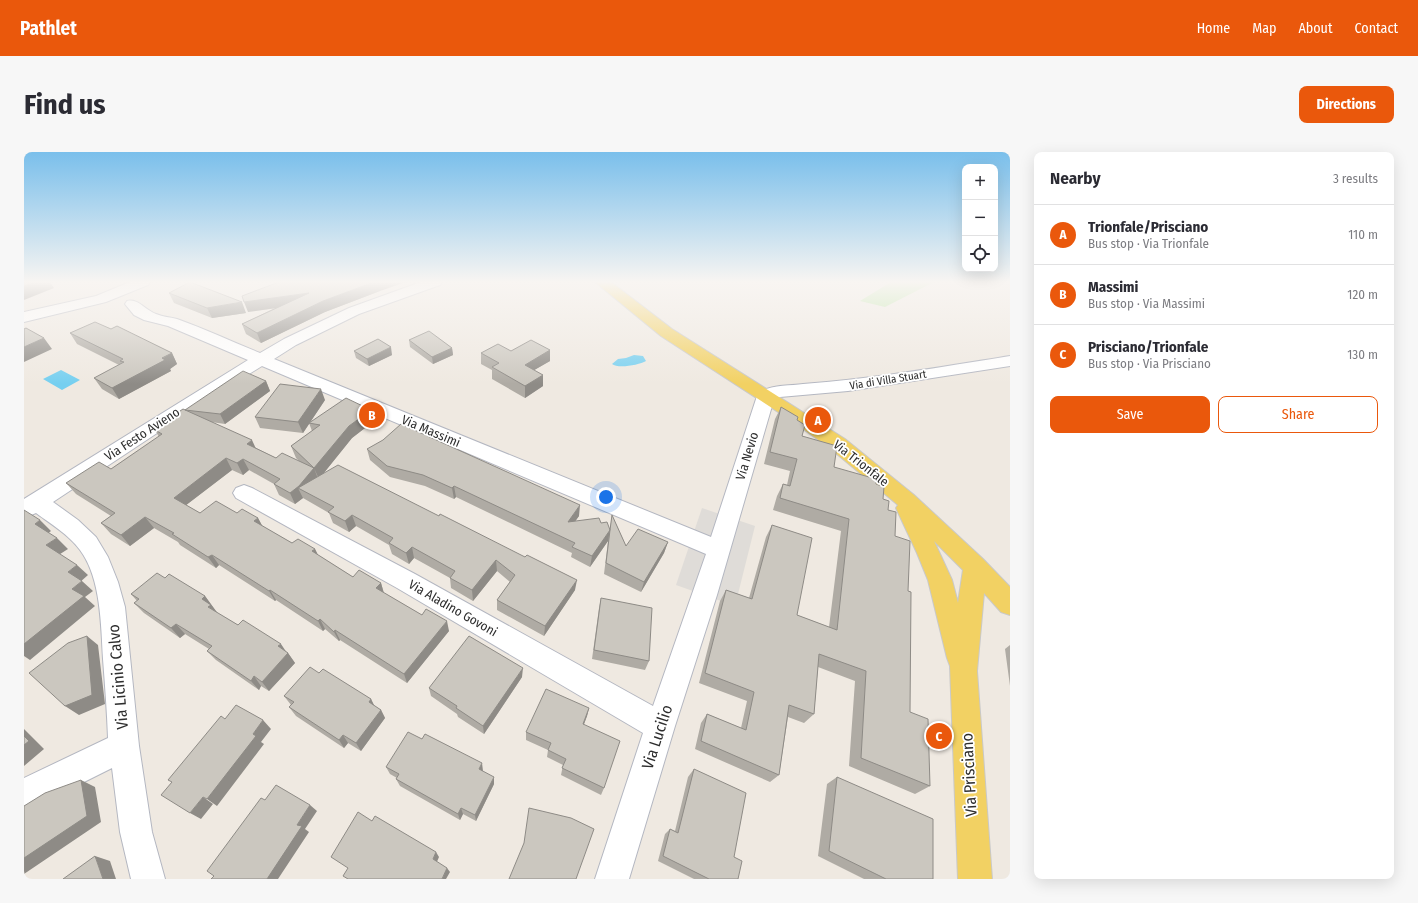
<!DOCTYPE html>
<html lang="en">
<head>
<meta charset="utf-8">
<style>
  :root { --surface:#fff; --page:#f7f7f7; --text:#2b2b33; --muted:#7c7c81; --line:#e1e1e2; --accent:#ea580c }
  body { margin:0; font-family:"Fira Sans Condensed",sans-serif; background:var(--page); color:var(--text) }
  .controls { position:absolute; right:12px; top:12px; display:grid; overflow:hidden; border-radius:8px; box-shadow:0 4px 16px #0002 }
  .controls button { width:36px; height:36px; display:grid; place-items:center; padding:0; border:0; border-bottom:1px solid var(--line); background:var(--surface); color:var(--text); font:20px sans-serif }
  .you { position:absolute; left:582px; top:345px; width:14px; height:14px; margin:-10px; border:3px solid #fff; border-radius:50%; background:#1a73e8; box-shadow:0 0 0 6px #1a73e833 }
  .badge { display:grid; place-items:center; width:26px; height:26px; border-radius:50%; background:var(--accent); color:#fff; font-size:13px; font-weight:700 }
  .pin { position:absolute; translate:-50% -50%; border:2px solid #fff; box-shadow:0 1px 4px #0006 }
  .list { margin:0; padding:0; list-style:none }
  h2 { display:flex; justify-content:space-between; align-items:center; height:52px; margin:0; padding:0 16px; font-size:17px }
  h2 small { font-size:13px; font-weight:400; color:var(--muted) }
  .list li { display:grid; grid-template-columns:26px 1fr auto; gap:12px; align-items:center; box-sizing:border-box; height:60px; padding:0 16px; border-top:1px solid var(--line) }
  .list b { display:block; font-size:15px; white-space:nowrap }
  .list p { margin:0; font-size:13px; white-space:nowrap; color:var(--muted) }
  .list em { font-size:13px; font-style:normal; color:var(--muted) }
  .actions { display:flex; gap:8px; padding:12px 16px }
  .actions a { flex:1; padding:9px 0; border:1px solid var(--accent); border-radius:8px; text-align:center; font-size:14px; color:var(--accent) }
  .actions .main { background:var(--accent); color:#fff }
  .icon { flex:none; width:22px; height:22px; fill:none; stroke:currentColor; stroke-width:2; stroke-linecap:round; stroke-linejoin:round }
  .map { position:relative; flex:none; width:986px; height:727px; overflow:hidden; border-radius:8px }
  header { display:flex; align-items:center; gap:24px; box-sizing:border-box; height:56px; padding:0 20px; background:var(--accent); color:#fff }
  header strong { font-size:19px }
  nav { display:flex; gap:22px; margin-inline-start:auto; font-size:14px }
  .intro { display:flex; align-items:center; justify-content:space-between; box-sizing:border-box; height:96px; padding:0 24px }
  h1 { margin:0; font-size:28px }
  .button { padding:10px 18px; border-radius:8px; background:var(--accent); color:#fff; font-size:14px; font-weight:700 }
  main { display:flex; gap:24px; padding:0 24px }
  aside { flex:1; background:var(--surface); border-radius:8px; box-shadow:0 4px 16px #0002 }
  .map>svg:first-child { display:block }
</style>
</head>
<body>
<header>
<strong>Pathlet</strong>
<nav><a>Home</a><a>Map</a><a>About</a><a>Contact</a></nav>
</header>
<div class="intro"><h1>Find us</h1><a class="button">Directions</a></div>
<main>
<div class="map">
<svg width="986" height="727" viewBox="0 0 986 727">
  <rect width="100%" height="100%" fill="#efe9e1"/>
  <path fill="#b6e59e" d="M 867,130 L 910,130 L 861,155 L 836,149 Z"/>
  <path fill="#dfdcd8" d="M 678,356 L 731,374 L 711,454 L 652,433 Z"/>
  <path fill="#75cff0" d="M 610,203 L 619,204 L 622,209 C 615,213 594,217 588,212 L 594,207 L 602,206 Z
    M 37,218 L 56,228 L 38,238 L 19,227 Z"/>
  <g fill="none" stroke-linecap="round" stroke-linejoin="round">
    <defs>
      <path id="minor" d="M 106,130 L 126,130 L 124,133 L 82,150 L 0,170 L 0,160 L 72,144 Z
        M 397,130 L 418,130 L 416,133 L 335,162 L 272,193 L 250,207 L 687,385 L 733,244 C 741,232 766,234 779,232 C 849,227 917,215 986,204 L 986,214 L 824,239 L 756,245 L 750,247 L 693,443 L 651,574 L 605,727 L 571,727 L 619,581 L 373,436 L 212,346 L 209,341 L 212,336 L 220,333 L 228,336 L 391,422 L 629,554 L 682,402 L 238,214 L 186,246 L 29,350 L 54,368 L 72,385 L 84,405 L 94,430 L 101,455 L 115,594 L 128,680 L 141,727 L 107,727 L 96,680 L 88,616 L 0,660 L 0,626 L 84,586 C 83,559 81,533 79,507 C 77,473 77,426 56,398 C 45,383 27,372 12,361 L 0,366 L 0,347 L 224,208 L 144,174 L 120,168 L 110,163 L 101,152 L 103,149 C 114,146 121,158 132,162 C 139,165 146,165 153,167 C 181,177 209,190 236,201 L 260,187 L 325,156 Z"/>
      <path id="major" d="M 571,130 L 587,130 L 648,177 L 821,287 L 890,343 L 959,407 L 986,435 L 986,463 L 977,460 L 960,441 L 953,519 L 968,727 L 934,727 L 926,514 L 923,506 L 904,428 L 893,401 L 872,356 L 874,353 L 807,297 L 768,269 L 637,184 ZM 910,389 L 939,418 L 934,451 L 928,428 Z"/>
    </defs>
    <use href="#minor" stroke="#b4b7c1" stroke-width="2"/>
    <use href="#major" stroke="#c9c9c9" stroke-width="2"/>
    <use href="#minor" fill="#fff" fill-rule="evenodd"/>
    <use href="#major" fill="#f2d163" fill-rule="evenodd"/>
  </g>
  <path fill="#afaba4" d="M 356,139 L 301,160 L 237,191 L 222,182 L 218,172 L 251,156 L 224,160 Z
    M 145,141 L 222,161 L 188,166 L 150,151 Z
    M 87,177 L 148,201 L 153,212 L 146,217 L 147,219 L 95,247 L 78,237 L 70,226 L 95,213 L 53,192 L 46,181 Z
    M 385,188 L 428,196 L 429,203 L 409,212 L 386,195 Z
    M 526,198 L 526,209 L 510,218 L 519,223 L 519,234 L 501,246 L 468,227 L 468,218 L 457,212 L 457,201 Z
    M 330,199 L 368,203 L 345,214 L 332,206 Z
    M 242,229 L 246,239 L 201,272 L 187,270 L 232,296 L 252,306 L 276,310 L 272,306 L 267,294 L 288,279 L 285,271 L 350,269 L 328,286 L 299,322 L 551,438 L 520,484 L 473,458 L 473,448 L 486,430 L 473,419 L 449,449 L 427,436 L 426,426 L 390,406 L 385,412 L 368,402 L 365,393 L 332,374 L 325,380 L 309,371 L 305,361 L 279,346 L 271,352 L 255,343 L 250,332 L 225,318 L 219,323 L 208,318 L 162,353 L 176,361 L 213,361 L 234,366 L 238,374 L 268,391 L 291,397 L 294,403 L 329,425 L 357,431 L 360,441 L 425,479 L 383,531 L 316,488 L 315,489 L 301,477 L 299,479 L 252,448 L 251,449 L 195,413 L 192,416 L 156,393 L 154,390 L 130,376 L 106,394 L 87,382 L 77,371 L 87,364 L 52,342 L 42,331 L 87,317 L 135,285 L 131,278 L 143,271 L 141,269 L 162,259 L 161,258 Z
    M 301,248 L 279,281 L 236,276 L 231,265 Z
    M 757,255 L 773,268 L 778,284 L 810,315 L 852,332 L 864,358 L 884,439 L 886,560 L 906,634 L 891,642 L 825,614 L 831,529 L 794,515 L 790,562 L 780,571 L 764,565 L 755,623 L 746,630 L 671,597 L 677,571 L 683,562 L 717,576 L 723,549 L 675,531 L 696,449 L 702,438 L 725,446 L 742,385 L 748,373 L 773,463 L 805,475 L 817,379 L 749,358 L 753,344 L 759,332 L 763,333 L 766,319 L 740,312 L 751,267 Z
    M 343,297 L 555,364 L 551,369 L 577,371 L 586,377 L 588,363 L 602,394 L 644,390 L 640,401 L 617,440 L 580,422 L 584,389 L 566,415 L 547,405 L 548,401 L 432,345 L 430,347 L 401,334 L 366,325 L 346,308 Z
    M 141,426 L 181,444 L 193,461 L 214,473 L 262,500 L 264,501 L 271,511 L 245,539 L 237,534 L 235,538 L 192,508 L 183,499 L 185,497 L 161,482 L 156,486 L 120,461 L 110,451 L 113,449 L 107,442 Z
    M 577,446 L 625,509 L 621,518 L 568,507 L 575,456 Z
    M 986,493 L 986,534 L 981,497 Z
    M 295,521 L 347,547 L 350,554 L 357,558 L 361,566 L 337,599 L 324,591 L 320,596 L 272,564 L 265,555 L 267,553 L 260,544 Z
    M 498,525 L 460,582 L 434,565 L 433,562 L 407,544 L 405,536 Z
    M 565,556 L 563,564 L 560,572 L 580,636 L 577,643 L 537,623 L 539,613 L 523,605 L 524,598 L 502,588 L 502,580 Z
    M 362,615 L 459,619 L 470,632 L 452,669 L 439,662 L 436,668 L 376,634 L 372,627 L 373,626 L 366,622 Z
    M 670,617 L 710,705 L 714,727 L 670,727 L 634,709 L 641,682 L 646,677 L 651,679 L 664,625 Z
    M 813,625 L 909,727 L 840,727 L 794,704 L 803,632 Z"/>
  <path fill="#8e8b86" d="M 11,130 L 26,130 L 30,136 L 0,148 L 0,134 Z
    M 350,130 L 382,130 L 356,139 L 301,160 L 237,191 L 233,181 L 299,149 Z
    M 285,141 L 288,151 L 224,160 L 220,150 Z
    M 218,150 L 222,161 L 188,166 L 183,156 Z
    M 20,186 L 28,197 L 0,210 L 0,195 Z
    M 367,195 L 368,203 L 345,214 L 343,207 Z
    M 428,196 L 429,203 L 409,212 L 408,205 Z
    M 526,198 L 526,209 L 500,224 L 501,213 Z
    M 148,201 L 153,212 L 146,217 L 147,219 L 95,247 L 88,236 Z
    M 519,223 L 519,234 L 501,246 L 501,234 Z
    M 242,229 L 246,239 L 201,272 L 196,262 Z
    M 297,237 L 301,248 L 279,281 L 274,270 Z
    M 347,258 L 350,269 L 328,286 L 295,327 L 290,316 L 325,274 Z
    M 228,288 L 233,299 L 223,292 Z
    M 202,306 L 208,318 L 157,357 L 150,346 Z
    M 219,307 L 225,318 L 219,323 L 213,311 Z
    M 290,316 L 294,327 L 274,336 L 279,346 L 271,352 L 266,341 Z
    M 430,334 L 432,345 L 430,347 L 428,336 Z
    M 556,353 L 555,364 L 543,381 L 544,370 Z
    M 328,363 L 332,374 L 325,380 L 321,369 Z
    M 121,365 L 130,376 L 106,394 L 97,383 Z
    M 234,366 L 240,377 L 230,369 Z
    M 16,368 L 27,379 L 22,383 L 11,372 Z
    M 586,378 L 584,389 L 566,415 L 568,404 Z
    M 33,386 L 44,397 L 33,404 L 22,393 Z
    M 644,390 L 640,401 L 617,440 L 620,430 Z
    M 388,395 L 390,406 L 385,412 L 382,401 Z
    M 291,397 L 296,407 L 288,399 Z
    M 188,403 L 195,413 L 192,416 L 184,405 Z
    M 472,408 L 473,419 L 449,449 L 448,438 Z
    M 53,413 L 64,423 L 55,431 L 44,420 Z
    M 553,428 L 551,438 L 520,484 L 521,474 Z
    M 58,429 L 69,439 L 61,445 L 71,454 L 6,508 L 0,504 L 0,492 L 48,437 Z
    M 357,431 L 360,442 L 352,436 Z
    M 246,438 L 252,448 L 251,449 L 245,439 Z
    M 181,444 L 195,463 L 185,455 L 178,447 Z
    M 296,467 L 301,477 L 299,479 L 294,469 Z
    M 423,469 L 425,479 L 383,531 L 380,522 Z
    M 152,472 L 161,482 L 156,486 L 147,476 Z
    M 311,478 L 316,488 L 315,489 L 310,480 Z
    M 63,484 L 74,493 L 81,552 L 55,563 L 41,554 Z
    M 257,492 L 263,501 L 254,494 Z
    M 264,501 L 271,511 L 245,539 L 238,530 Z
    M 499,516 L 498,525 L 460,582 L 459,574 Z
    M 230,524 L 237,534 L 235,538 L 227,529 Z
    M 347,547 L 351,555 L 345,550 Z
    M 565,556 L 563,564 L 557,580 L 559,572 Z
    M 357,558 L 361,566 L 337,599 L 332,591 Z
    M 239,568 L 247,577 L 237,590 L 240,592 L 193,654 L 183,647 L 229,582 Z
    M 0,577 L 20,597 L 0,614 Z
    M 319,583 L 324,591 L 320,596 L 315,588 Z
    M 458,611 L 459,619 L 456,624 L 455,617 Z
    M 470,625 L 470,632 L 452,669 L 451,663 Z
    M 57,628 L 71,635 L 77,670 L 0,722 L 0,706 Z
    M 179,645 L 189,652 L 177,667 L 166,661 Z
    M 286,653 L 293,659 L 281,677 L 285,680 L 254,727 L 243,727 L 273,673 Z
    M 437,656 L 439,662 L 436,668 L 434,662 Z
    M 412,700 L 415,705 L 412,712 L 409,707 Z
    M 71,704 L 86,709 L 92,727 L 79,727 Z
    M 423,716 L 426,720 L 422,727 L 418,727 Z"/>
  <path fill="#cbc7bf" stroke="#8e8b86" d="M 0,130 L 11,130 L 0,134 Z
    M 166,130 L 218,150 L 183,156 L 145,141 Z
    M 255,130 L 350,130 L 299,149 L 233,181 L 218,172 L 285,141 L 220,150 L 218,144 Z
    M 71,170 L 87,177 L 93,174 L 148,201 L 138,206 L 141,208 L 88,236 L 70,226 L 100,210 L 96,209 L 99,207 L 46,181 Z
    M 2,176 L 20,186 L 0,195 L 0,177 Z
    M 405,179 L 428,196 L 408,205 L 385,188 Z
    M 354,187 L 367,195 L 343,207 L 330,199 Z
    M 507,188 L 526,198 L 501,213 L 519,223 L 501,234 L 468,215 L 475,211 L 457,201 L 474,192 L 487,199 Z
    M 219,219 L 242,229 L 196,262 L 161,258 Z
    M 256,232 L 297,237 L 274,270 L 231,265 Z
    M 322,246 L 347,258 L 325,274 L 290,316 L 267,294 L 296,273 L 285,271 Z
    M 757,255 L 774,265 L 773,268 L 781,273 L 778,284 L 813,294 L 810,315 L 852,327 L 852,332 L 860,335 L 859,347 L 865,349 L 864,358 L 872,360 L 871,384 L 886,389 L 884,439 L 887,440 L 886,560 L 904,567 L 906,634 L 837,606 L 842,519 L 795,502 L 790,562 L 765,553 L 755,623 L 677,589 L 683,562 L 722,578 L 730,540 L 681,521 L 702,438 L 728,447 L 748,373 L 788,386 L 773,463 L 813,478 L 825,367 L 756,346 L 759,332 L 766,334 L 773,307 L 746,300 Z
    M 159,257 L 228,288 L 223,292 L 252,306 L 258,301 L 290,316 L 275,334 L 266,341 L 250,332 L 256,327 L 219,307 L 213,311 L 202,306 L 150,346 L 176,361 L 192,349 L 213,361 L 218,357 L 234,366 L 230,369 L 268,391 L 274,387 L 291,397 L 288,399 L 329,425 L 335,418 L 357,431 L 352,436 L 398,463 L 402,457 L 423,469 L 380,522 L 311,478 L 310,480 L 296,467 L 294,469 L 246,438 L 245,439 L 188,403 L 184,405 L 148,382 L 150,381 L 121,365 L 97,383 L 77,371 L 91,361 L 42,331 L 75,310 L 87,317 L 138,282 L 131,278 L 144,270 L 141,269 Z
    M 377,272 L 556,353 L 544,370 L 575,366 L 577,371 L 583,370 L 586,378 L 588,363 L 602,394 L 614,377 L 644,390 L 620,430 L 582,411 L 586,378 L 568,404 L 548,395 L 551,391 L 430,334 L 428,336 L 399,323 L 363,314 L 343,297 L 359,288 Z
    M 314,313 L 415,364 L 416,362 L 501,405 L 503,403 L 553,428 L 521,474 L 473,448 L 491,423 L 472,408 L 448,438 L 426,426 L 431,419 L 388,395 L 382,401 L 365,391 L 369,386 L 328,363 L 321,369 L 304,360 L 310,355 L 274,336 Z
    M 0,358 L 16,368 L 11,372 L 33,386 L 22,393 L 53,413 L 44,420 L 58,429 L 48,437 L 60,444 L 0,492 Z
    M 133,421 L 141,426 L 145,422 L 181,444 L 178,447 L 187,453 L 184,455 L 214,473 L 219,468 L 257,492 L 254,494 L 264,501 L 238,530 L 230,524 L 227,529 L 183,499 L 188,494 L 152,472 L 147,476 L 110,451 L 115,447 L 107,442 Z
    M 577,446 L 628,456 L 625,509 L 570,498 Z
    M 63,484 L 68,543 L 41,554 L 5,521 L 44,491 Z
    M 445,484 L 499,516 L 459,574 L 432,556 L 433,554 L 405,536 Z
    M 286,515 L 295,521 L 299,517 L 347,547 L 345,550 L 357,558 L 332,591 L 319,583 L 315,588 L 265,555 L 270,550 L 260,544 Z
    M 522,537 L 565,556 L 559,572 L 596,589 L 580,636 L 538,616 L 542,607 L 524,598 L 527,591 L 502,580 Z
    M 212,553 L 239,568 L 229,582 L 232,584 L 183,647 L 179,645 L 166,661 L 137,643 L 148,630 L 144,628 L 197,564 L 201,567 Z
    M 384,580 L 398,587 L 401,582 L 458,611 L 455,617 L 470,625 L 451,663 L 437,656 L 434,662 L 372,627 L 375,622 L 362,615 Z
    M 0,584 L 5,589 L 0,593 Z
    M 670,617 L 722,641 L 710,705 L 718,709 L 714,727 L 685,727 L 639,704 L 646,677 L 654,681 Z
    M 813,625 L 909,667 L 909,727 L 862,727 L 805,699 Z
    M 57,628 L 63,664 L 0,706 L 0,654 L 21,641 Z
    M 252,633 L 286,653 L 273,673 L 278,674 L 243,727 L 187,727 L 190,724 L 183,719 L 237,646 L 241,648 Z
    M 505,656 L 547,666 L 570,677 L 552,727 L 485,727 L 500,691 Z
    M 334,660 L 348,669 L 351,664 L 412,700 L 409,707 L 423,716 L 418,727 L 324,727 L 319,724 L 324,716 L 307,705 Z
    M 71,704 L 79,727 L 39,727 Z"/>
  <linearGradient id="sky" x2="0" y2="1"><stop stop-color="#7abfeb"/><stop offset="0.56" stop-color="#f8f5f2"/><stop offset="1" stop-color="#f8f5f2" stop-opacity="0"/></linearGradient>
  <rect width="986" height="232" fill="url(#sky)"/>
  <g text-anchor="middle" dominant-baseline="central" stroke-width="3.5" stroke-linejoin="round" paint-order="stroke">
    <g font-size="11" fill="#2e2e2e" stroke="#fff">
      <text transform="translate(864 228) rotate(-9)">Via di Villa Stuart</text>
    </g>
    <g font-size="13" fill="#2e2e2e" stroke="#fff">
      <text transform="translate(407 279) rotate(23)">Via Massimi</text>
      <text transform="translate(118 282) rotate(-33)">Via Festo Avieno</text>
      <text transform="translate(723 304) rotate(-73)">Via Nevio</text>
      <text transform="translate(837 311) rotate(38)">Via Trionfale</text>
      <text transform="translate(429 456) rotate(30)">Via Aladino Govoni</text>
    </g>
    <g font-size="16" fill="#2e2e2e" stroke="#fff">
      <text transform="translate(94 525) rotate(-95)">Via Licinio Calvo</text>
      <text transform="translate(633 585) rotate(-72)">Via Lucilio</text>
      <text transform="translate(945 623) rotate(-93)">Via Prisciano</text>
    </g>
  </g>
</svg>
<div class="controls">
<button>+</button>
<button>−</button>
<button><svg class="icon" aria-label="locate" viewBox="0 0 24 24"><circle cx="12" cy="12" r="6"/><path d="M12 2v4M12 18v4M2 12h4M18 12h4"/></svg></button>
</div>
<div class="you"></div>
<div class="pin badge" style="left:794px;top:268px">A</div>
<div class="pin badge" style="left:348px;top:263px">B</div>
<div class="pin badge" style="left:915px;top:584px">C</div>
</div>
<aside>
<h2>Nearby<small>3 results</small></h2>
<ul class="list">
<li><span class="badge">A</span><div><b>Trionfale/Prisciano</b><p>Bus stop · Via Trionfale</p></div><em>110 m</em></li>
<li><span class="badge">B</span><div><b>Massimi</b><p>Bus stop · Via Massimi</p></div><em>120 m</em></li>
<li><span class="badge">C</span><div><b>Prisciano/Trionfale</b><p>Bus stop · Via Prisciano</p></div><em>130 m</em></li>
</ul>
<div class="actions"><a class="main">Save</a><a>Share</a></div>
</aside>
</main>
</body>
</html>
